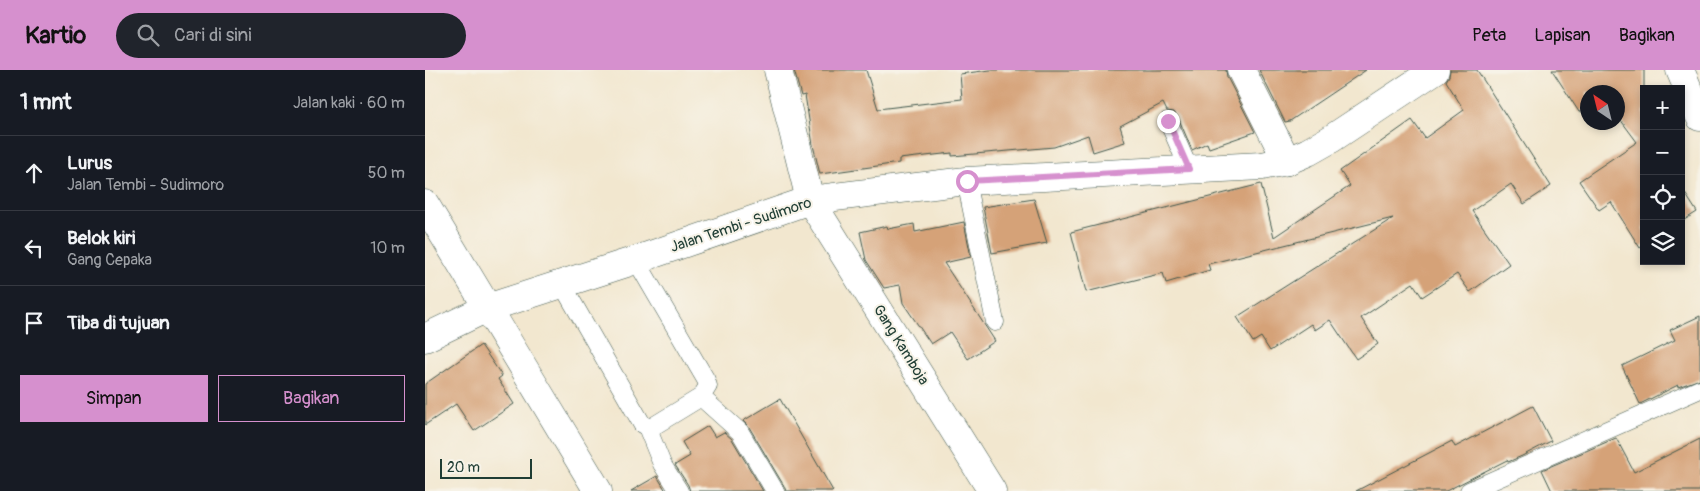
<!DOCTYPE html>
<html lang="id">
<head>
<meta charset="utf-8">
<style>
  :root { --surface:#171b24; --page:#20242c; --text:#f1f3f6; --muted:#9ea1a6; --line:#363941; --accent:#d690ce }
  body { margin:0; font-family:Pangolin,sans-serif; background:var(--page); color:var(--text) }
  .controls { position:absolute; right:15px; top:15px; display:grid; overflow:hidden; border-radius:0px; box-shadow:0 2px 8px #0003 }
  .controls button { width:45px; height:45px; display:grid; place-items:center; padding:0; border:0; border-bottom:1px solid var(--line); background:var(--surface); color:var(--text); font:25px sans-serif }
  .compass { position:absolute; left:1155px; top:15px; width:45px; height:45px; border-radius:50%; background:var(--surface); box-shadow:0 2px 8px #0003; rotate:325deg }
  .scale { position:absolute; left:15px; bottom:12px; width:92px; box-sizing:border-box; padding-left:5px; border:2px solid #1f3d34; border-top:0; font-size:14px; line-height:18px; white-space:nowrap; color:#1f3d34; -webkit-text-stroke:4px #f7f3e8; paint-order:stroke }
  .stop { position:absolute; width:15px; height:15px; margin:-11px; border:4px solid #d690ce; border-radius:50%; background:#fff }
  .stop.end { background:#d690ce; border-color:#fff; box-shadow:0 1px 5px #0008 }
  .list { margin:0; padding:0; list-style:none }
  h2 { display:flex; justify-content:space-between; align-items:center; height:65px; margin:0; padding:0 20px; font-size:21px }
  h2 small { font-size:16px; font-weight:400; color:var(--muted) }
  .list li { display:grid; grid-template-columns:32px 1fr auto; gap:15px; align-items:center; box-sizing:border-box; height:75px; padding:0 20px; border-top:1px solid var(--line) }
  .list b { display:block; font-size:19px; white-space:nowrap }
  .list p { margin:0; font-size:16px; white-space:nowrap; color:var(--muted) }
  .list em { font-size:16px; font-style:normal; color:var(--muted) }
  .actions { display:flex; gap:10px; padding:15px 20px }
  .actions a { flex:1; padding:11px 0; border:1px solid var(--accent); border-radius:0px; text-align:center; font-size:18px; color:var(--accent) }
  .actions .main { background:var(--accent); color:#111 }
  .icon { flex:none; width:28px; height:28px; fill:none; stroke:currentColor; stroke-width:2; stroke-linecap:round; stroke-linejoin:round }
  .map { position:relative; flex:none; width:1275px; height:421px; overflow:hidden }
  header { display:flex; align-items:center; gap:30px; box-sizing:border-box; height:70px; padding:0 25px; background:var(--accent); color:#111 }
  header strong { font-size:24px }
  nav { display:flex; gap:28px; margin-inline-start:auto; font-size:18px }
  .search { width:350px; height:45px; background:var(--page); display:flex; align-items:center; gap:12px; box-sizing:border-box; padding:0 18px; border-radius:28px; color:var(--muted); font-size:19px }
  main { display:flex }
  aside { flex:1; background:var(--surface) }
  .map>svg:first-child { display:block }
</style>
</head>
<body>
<header>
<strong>Kartio</strong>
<div class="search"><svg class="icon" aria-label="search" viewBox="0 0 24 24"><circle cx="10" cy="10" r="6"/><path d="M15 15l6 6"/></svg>Cari di sini</div>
<nav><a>Peta</a><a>Lapisan</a><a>Bagikan</a></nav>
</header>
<main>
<aside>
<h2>1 mnt<small>Jalan kaki · 60 m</small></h2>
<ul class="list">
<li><svg class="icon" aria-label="ahead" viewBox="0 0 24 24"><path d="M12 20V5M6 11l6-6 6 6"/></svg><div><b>Lurus</b><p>Jalan Tembi - Sudimoro</p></div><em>50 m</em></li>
<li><svg class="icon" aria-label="left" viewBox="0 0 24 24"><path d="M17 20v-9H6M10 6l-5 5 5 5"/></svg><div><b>Belok kiri</b><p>Gang Cepaka</p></div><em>10 m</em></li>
<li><svg class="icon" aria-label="arrive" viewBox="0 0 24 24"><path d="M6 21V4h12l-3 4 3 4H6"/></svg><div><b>Tiba di tujuan</b></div></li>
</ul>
<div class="actions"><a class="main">Simpan</a><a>Bagikan</a></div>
</aside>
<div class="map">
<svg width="1275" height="421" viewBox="0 0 1275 421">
  <rect width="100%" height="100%" fill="#f7f3e8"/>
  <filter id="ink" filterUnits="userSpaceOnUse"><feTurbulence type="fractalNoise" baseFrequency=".02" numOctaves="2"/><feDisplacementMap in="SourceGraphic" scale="10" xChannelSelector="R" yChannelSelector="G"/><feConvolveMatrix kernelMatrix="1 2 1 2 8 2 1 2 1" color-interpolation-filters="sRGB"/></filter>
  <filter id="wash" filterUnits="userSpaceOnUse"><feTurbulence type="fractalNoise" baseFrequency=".0096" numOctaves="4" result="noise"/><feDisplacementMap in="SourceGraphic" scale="20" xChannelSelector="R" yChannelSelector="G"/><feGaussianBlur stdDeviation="1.12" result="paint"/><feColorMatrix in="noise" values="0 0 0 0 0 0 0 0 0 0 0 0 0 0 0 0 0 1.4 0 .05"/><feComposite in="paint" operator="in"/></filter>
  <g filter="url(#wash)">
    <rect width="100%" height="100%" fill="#f2e7cf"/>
    <g id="blocks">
      <path fill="#d5a278" d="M 369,0 L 441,0 L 453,39 L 537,29 L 535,4 L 565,0 L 801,0 L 802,7 L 830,62 L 784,78 L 782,73 L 767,80 L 753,47 L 749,42 L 742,41 L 738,33 L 695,56 L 700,72 L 668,82 L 663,65 L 629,77 L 527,86 L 527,83 L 474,89 L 474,93 L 395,104 L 388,75 L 380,25 L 376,26 Z
        M 834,0 L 941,0 L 865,51 L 860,52 Z
        M 1025,0 L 1052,0 L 1126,116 L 1099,134 L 1086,114 L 1047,141 L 1084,194 L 1045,222 L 1032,204 L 997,227 L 988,213 L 936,248 L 953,274 L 931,289 L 905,250 L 890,260 L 886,254 L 845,281 L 836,267 L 828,272 L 812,247 L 968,148 L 783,194 L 785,200 L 741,213 L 738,203 L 661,222 L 646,162 L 836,114 L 849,167 L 925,116 L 915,101 L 987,50 L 1000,68 L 1039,40 L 1021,11 L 1024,6 Z
        M 1127,0 L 1219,0 L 1219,175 L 1215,178 L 1186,132 L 1174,140 L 1154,111 L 1212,72 L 1192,45 L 1192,22 L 1162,22 L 1162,37 L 1154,42 Z
        M 1256,117 L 1272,142 L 1256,152 Z
        M 609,129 L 622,173 L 567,183 L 558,137 Z
        M 539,152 L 546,187 L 519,193 L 570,271 L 543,289 L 525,262 L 506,274 L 478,233 L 475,215 L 459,218 L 441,190 L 435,162 L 462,156 L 463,159 L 489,154 L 490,162 Z
        M 1275,246 L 1275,309 L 1253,317 L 1253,315 L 1215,334 L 1197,296 L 1250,270 L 1245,260 Z
        M 56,275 L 77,306 L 73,309 L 89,334 L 49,361 L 31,334 L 0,355 L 0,314 Z
        M 355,329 L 408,421 L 361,421 L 359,416 L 324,357 L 318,351 Z
        M 1108,336 L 1126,371 L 1097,386 L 1083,392 L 1082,390 L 1021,421 L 931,421 L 1027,371 L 1030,377 Z
        M 283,356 L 290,367 L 299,362 L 307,369 L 338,421 L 265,421 L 263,415 L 250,395 L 265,386 L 257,372 Z
        M 1191,368 L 1209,402 L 1275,369 L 1275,421 L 1127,421 L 1117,400 Z
        M 232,406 L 241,421 L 206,421 Z"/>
    </g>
  </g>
  <g filter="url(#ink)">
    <use href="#blocks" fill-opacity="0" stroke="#3f564b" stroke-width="1"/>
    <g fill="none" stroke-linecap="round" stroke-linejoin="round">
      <defs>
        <path id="service" d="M 743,51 L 764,99
          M 541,111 L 570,252
          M 137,214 L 217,354 L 222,357 L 227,357 L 276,327 L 283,316 L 281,310 L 211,190
          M 276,327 L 315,362 L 350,421
          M 222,357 L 237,394 L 254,421
          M 1044,421 L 1275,319"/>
        <path id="minor" d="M 353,0 L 385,130 L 567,421
          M 816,0 L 862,91
          M 1255,0 L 1275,47
          M 0,134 L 173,421"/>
        <path id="secondary" d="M 0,268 L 62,238 L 211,190 L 385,130 L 541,111 L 837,96 L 862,91 L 883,82 L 906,69 L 1010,0"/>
      </defs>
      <use href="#service" stroke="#3f564b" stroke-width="19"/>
      <use href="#minor" stroke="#3f564b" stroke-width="29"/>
      <use href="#secondary" stroke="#3f564b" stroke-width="29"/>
      <use href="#service" stroke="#fff" stroke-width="18"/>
      <use href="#minor" stroke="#fff" stroke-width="28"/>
      <use href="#secondary" stroke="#fff" stroke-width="28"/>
    </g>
  </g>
  <g fill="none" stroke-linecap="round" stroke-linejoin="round" filter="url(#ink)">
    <path stroke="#d690ce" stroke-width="6" d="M 542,111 L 764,99 L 743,51"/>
  </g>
  <g text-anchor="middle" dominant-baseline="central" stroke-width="4" stroke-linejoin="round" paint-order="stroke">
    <g font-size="15" fill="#1f3d34" stroke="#f7f3e8">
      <text transform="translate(316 155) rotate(-18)">Jalan Tembi - Sudimoro</text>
      <text transform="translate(476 275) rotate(58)">Gang Kamboja</text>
    </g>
  </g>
</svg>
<div class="controls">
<button>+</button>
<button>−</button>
<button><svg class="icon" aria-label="locate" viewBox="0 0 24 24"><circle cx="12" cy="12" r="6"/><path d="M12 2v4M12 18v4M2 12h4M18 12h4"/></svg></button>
<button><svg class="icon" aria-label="layers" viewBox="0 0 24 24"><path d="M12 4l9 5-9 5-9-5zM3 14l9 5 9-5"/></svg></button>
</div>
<svg class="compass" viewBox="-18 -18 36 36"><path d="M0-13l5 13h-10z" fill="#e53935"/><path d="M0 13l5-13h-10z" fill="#9ea1a6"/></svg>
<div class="scale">20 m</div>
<div class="stop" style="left:542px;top:111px"></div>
<div class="stop end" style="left:743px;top:51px"></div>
</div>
</main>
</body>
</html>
